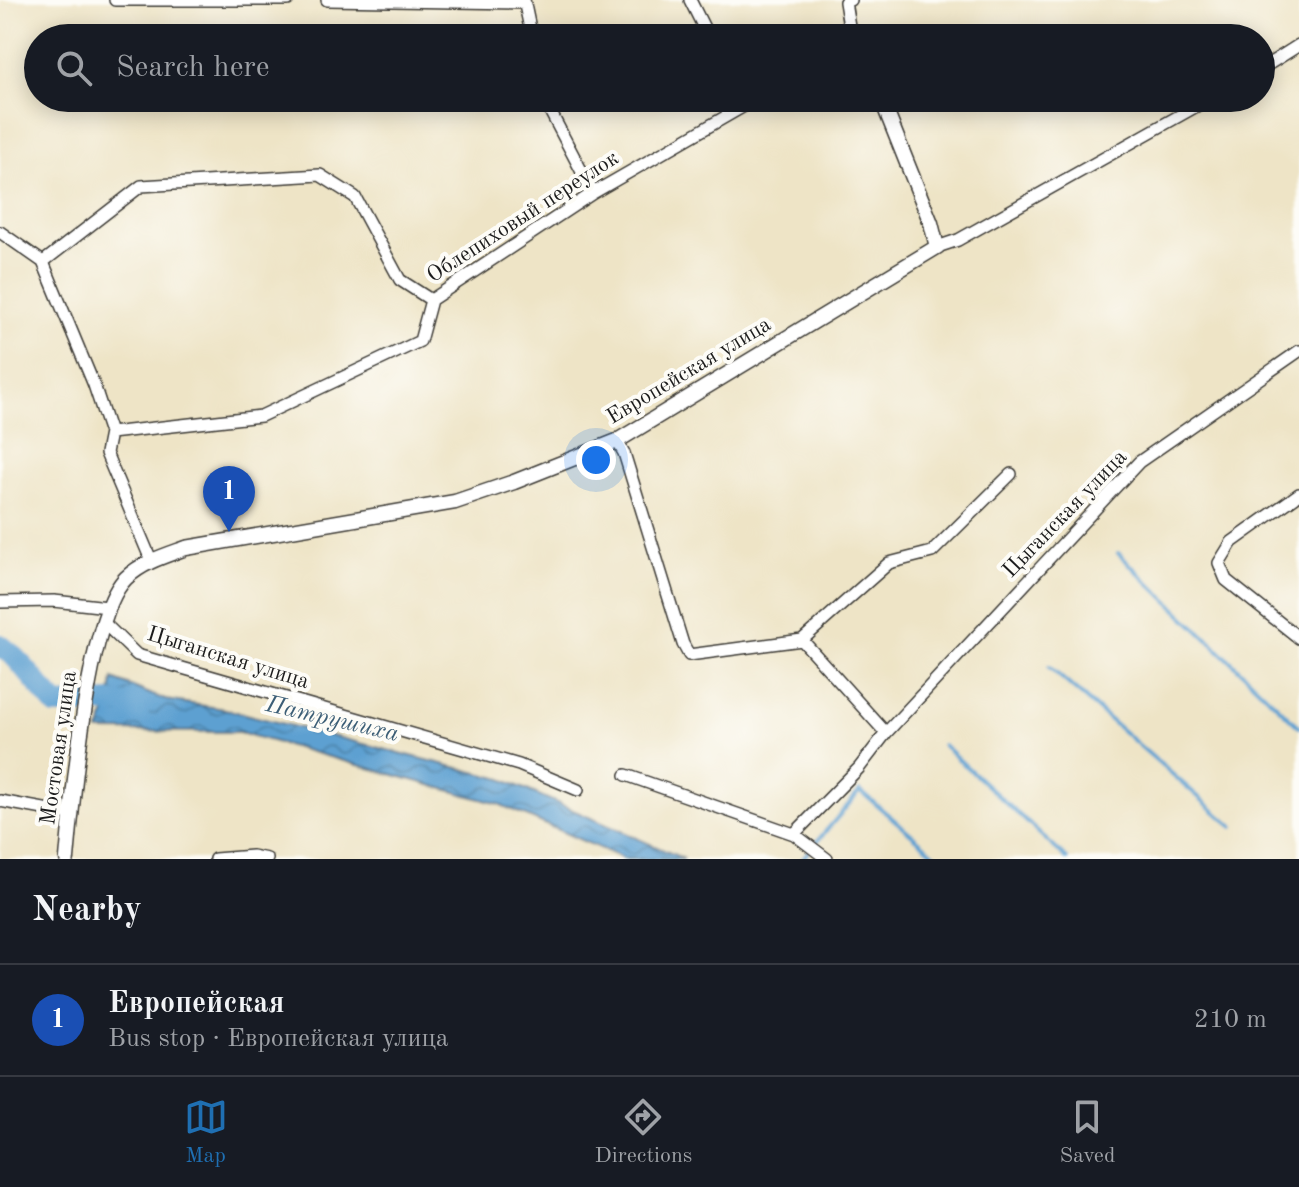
<!DOCTYPE html>
<html lang="en">
<head>
<meta charset="utf-8">
<style>
  :root { --surface:#171b24; --page:#20242c; --text:#f1f3f6; --muted:#9ea1a6; --line:#363941; --accent:#1f6fb2 }
  body { margin:0; font-family:"Old Standard TT",serif; background:var(--page); color:var(--text) }
  .you { position:absolute; left:596px; top:460px; width:28px; height:28px; margin:-20px; border:6px solid #fff; border-radius:50%; background:#1a73e8; box-shadow:0 0 0 12px #1a73e833 }
  .badge { display:grid; place-items:center; width:52px; height:52px; border-radius:50%; background:var(--accent); color:#fff; font-size:26px; font-weight:700 }
  .pin { position:absolute; translate:-50% -66px; filter:drop-shadow(0 2px 4px #0008) }
  .pin::after { content:''; position:absolute; top:42px; width:28px; height:24px; background:inherit; clip-path:polygon(0 0,100% 0,50% 100%) }
  .list { margin:0; padding:0; list-style:none }
  h2 { display:flex; justify-content:space-between; align-items:center; height:104px; margin:0; padding:0 32px; font-size:34px }
  h2 small { font-size:26px; font-weight:400; color:var(--muted) }
  .list li { display:grid; grid-template-columns:52px 1fr auto; gap:24px; align-items:center; box-sizing:border-box; height:112px; padding:0 32px; border-top:2px solid var(--line) }
  .list b { display:block; font-size:30px; white-space:nowrap }
  .list p { margin:0; font-size:26px; white-space:nowrap; color:var(--muted) }
  .list em { font-size:26px; font-style:normal; color:var(--muted) }
  .icon { flex:none; width:44px; height:44px; fill:none; stroke:currentColor; stroke-width:2; stroke-linecap:round; stroke-linejoin:round }
  .map { position:relative; flex:none; width:1299px; height:859px; overflow:hidden }
  .search { position:absolute; background:var(--surface); box-shadow:0 4px 20px #0003; left:24px; right:24px; top:24px; height:88px; display:flex; align-items:center; gap:20px; box-sizing:border-box; padding:0 28px; border-radius:44px; color:var(--muted); font-size:30px }
  .sheet { height:216px; background:var(--surface) }
  nav { display:flex; justify-content:space-around; align-items:center; box-sizing:border-box; height:112px; border-top:2px solid var(--line); background:var(--surface); font-size:22px; color:var(--muted) }
  nav a { display:grid; justify-items:center; gap:4px }
  nav .on { color:var(--accent) }
  .map>svg:first-child { display:block }
</style>
</head>
<body>
<div class="map">
<svg width="1299" height="859" viewBox="0 0 1299 859">
  <defs>
    <pattern id="water-waves" width="16" height="10" patternUnits="userSpaceOnUse" patternTransform="scale(2)"><rect width="16" height="10" fill="#5da0d1"/><path d="M0 5q4-4 8 0t8 0" fill="none" stroke="#4c82a9"/></pattern>
  </defs>
  <rect width="100%" height="100%" fill="#fdfcf7"/>
  <filter id="ink" filterUnits="userSpaceOnUse"><feTurbulence type="fractalNoise" baseFrequency=".0125" numOctaves="2"/><feDisplacementMap in="SourceGraphic" scale="16" xChannelSelector="R" yChannelSelector="G"/><feConvolveMatrix kernelMatrix="1 2 1 2 8 2 1 2 1" color-interpolation-filters="sRGB"/></filter>
  <filter id="wash" filterUnits="userSpaceOnUse"><feTurbulence type="fractalNoise" baseFrequency=".006" numOctaves="4" result="noise"/><feDisplacementMap in="SourceGraphic" scale="32" xChannelSelector="R" yChannelSelector="G"/><feGaussianBlur stdDeviation="1.8" result="paint"/><feColorMatrix in="noise" values="0 0 0 0 0 0 0 0 0 0 0 0 0 0 0 0 0 1.4 0 .05"/><feComposite in="paint" operator="in"/></filter>
  <g filter="url(#wash)">
    <rect width="100%" height="100%" fill="#eee4c6"/>
    <path fill="url(#water-waves)" stroke="#3c5e76" stroke-width="2" d="M 113,679 L 165,700 L 225,709 L 502,779 L 684,859 L 624,859 L 499,804 L 239,732 L 99,731 L 110,702 Z"/>
    <g fill="none" stroke-linecap="round" stroke-linejoin="round">
      <path stroke="#5da0d1" stroke-width="4" d="M 1118,553 L 1299,727
        M 1049,667 L 1233,827
        M 943,745 L 1067,859
        M 802,859 L 860,791 L 941,859"/>
      <path stroke="#5da0d1" stroke-width="22" d="M 0,645 L 16,658 L 56,705 L 110,702 L 140,707"/>
    </g>
  </g>
  <g filter="url(#ink)">
    <g fill="none" stroke-linecap="round" stroke-linejoin="round">
      <defs>
        <path id="minor" d="M 115,0 L 288,0
          M 327,0 L 525,3
          M 524,0 L 532,38
          M 690,0 L 709,38
          M 850,0 L 845,2 L 851,38
          M 1261,69 L 1299,45
          M 546,98 L 549,109 L 593,193
          M 0,232 L 43,262 L 94,385 L 110,433 L 106,453 L 151,560
          M 937,247 L 958,240 L 1211,98
          M 43,262 L 141,186 L 320,175 L 355,197 L 400,280 L 431,300 L 593,193 L 758,98
          M 110,433 L 261,416 L 420,341 L 431,300
          M 617,441 L 624,453 L 683,644 L 689,655 L 802,640 L 886,733 L 1139,462 L 1299,351
          M 1299,494 L 1232,542 L 1219,563 L 1226,580 L 1299,638
          M 0,602 L 54,601 L 108,607
          M 103,622 L 137,655 L 519,765 L 578,790
          M 802,640 L 889,563 L 932,552 L 1011,474
          M 626,775 L 794,834 L 827,859
          M 0,801 L 71,814
          M 794,834 L 859,768 L 886,733
          M 215,859 L 252,856 L 267,859"/>
        <path id="tertiary" d="M 67,859 C 72,803 88,614 126,578 C 143,562 164,556 186,548 L 455,502 L 514,482 L 617,441 L 937,247 L 931,223 L 881,98"/>
      </defs>
      <use href="#minor" stroke="#3c3a36" stroke-width="14"/>
      <use href="#tertiary" stroke="#3c3a36" stroke-width="17"/>
      <use href="#minor" stroke="#fff" stroke-width="11"/>
      <use href="#tertiary" stroke="#fff" stroke-width="14"/>
    </g>
  </g>
  <g text-anchor="middle" dominant-baseline="central" stroke-width="8" stroke-linejoin="round" paint-order="stroke">
    <g font-size="22" fill="#1c1c1c" stroke="#fdfcf7">
      <text transform="translate(523 217) rotate(-33)">Облепиховый переулок</text>
      <text transform="translate(689 371) rotate(-31)">Европейская улица</text>
      <text transform="translate(1065 514) rotate(-46)">Цыганская улица</text>
      <text transform="translate(228 658) rotate(17)">Цыганская улица</text>
      <text transform="translate(59 748) rotate(-82)">Мостовая улица</text>
    </g>
    <g font-size="24" font-style="italic" fill="#3c5e76" stroke="#fdfcf7">
      <text transform="translate(332 720) rotate(13)">Патрушиха</text>
    </g>
  </g>
</svg>
<div class="you"></div>
<div class="pin badge" style="left:229px;top:532px;background:#1a4fb4">1</div>
<div class="search"><svg class="icon" aria-label="search" viewBox="0 0 24 24"><circle cx="10" cy="10" r="6"/><path d="M15 15l6 6"/></svg>Search here</div>
</div>
<section class="sheet">
<h2>Nearby<small></small></h2>
<ul class="list">
<li><span class="badge" style="background:#1a4fb4">1</span><div><b>Европейская</b><p>Bus stop · Европейская улица</p></div><em>210 m</em></li>
</ul>
</section>
<nav>
<a class="on"><svg class="icon" aria-label="map" viewBox="0 0 24 24"><path d="M3 6l6-2 6 2 6-2v14l-6 2-6-2-6 2zM9 4v14M15 6v14"/></svg>Map</a>
<a><svg class="icon" aria-label="directions" viewBox="0 0 24 24"><path d="M12 3l9 9-9 9-9-9zM9 14v-3h6M13 9l2 2-2 2"/></svg>Directions</a>
<a><svg class="icon" aria-label="saved" viewBox="0 0 24 24"><path d="M7 4h10v16l-5-4-5 4z"/></svg>Saved</a>
</nav>
</body>
</html>
